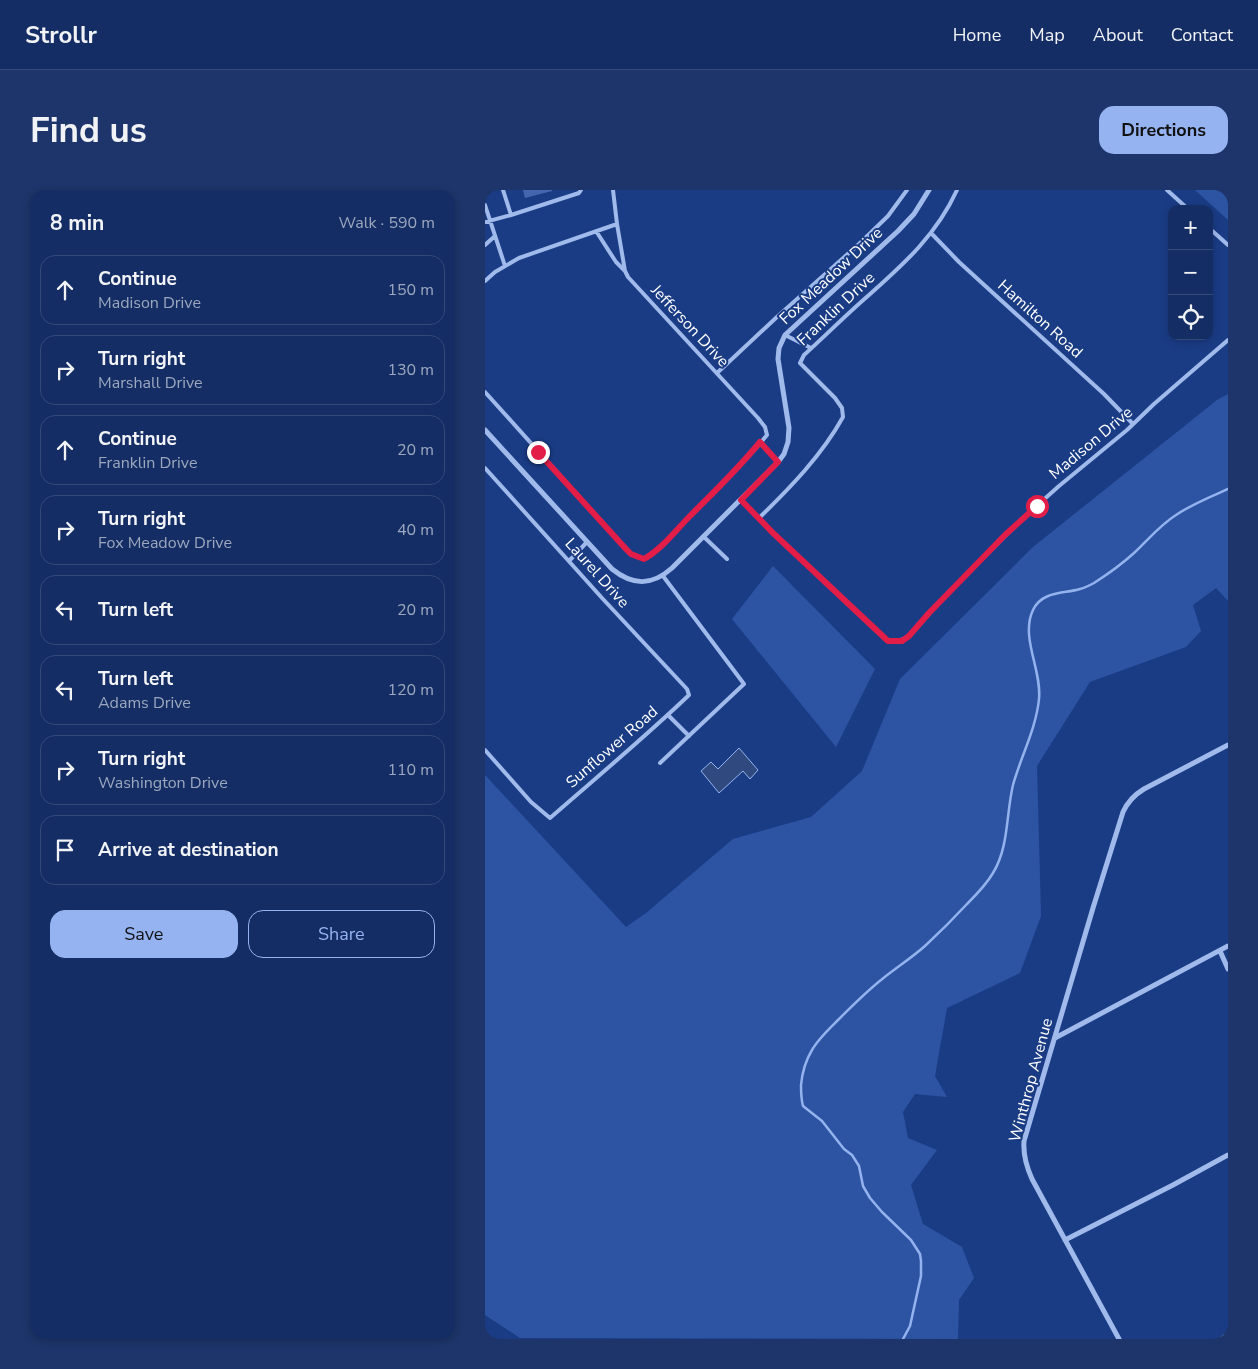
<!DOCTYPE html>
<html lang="en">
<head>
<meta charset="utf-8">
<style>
  :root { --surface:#142d64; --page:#1d356a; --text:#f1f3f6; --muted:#9da8bf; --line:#334978; --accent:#95b2f1 }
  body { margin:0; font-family:"Nunito Sans",sans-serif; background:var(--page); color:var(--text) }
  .controls { position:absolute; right:15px; top:15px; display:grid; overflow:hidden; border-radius:10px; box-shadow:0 2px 8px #0003 }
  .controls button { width:45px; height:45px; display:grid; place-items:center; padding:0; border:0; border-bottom:1px solid var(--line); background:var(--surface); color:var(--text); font:25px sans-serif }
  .stop { position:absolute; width:15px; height:15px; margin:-11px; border:4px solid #e11d48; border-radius:50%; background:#fff }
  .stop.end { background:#e11d48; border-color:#fff; box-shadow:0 1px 5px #0008 }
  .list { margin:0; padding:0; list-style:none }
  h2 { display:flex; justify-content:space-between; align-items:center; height:65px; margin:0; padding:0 20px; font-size:21px }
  h2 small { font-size:16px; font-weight:400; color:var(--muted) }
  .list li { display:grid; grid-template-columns:32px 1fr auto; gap:15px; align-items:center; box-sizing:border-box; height:70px; margin:0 10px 10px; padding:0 10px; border:1px solid var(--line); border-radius:15px }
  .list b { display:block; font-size:19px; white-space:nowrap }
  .list p { margin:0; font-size:16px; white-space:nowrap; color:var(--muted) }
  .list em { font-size:16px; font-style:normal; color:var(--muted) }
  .actions { display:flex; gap:10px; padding:15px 20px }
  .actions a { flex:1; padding:11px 0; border:1px solid var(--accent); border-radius:15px; text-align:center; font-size:18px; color:var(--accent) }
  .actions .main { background:var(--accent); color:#111 }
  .icon { flex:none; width:28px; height:28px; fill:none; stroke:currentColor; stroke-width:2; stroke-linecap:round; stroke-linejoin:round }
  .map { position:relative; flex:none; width:743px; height:1149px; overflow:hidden; border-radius:15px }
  header { display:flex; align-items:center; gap:30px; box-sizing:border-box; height:70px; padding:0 25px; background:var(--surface); border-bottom:1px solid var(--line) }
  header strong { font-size:24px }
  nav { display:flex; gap:28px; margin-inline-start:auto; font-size:18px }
  .intro { display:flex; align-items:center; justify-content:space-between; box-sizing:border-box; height:120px; padding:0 30px }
  h1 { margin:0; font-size:35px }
  .button { padding:12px 22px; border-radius:15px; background:var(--accent); color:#111; font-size:18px; font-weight:700 }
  main { display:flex; gap:30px; padding:0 30px }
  aside { flex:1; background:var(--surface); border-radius:15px; box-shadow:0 2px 8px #0003 }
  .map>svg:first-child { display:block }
</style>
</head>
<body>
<header>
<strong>Strollr</strong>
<nav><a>Home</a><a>Map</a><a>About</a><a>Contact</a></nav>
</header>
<div class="intro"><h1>Find us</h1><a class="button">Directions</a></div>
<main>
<aside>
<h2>8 min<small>Walk · 590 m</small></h2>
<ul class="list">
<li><svg class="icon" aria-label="ahead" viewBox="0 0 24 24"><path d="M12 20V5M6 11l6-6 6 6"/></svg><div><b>Continue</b><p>Madison Drive</p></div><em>150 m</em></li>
<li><svg class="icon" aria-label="right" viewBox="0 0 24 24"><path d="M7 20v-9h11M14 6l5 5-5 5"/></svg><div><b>Turn right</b><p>Marshall Drive</p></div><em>130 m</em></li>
<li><svg class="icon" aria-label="ahead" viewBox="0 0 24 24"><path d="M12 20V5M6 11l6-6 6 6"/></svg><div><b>Continue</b><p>Franklin Drive</p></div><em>20 m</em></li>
<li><svg class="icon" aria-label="right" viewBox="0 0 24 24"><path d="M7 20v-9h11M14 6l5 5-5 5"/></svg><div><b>Turn right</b><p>Fox Meadow Drive</p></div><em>40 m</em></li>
<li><svg class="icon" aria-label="left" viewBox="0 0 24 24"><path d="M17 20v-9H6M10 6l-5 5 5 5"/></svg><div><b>Turn left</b></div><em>20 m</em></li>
<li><svg class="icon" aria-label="left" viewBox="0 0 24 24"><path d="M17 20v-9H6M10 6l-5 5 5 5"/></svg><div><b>Turn left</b><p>Adams Drive</p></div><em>120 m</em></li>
<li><svg class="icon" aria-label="right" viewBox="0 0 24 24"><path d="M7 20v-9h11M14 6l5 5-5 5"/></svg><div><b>Turn right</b><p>Washington Drive</p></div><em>110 m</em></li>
<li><svg class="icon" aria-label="arrive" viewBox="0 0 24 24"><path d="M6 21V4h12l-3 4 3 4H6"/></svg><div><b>Arrive at destination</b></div></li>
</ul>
<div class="actions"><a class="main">Save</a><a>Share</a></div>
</aside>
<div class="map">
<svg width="743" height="1149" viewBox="0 0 743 1149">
  <rect width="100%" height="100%" fill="#1a3c85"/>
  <path fill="#2d54a3" d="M 710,0 L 743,0 L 743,30 Z
    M 743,204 L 743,411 L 731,398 L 708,415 L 716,441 L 701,457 L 605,492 L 552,576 L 556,726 L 535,783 L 462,818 L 450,886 L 462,907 L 430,904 L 418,922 L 423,948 L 452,960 L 426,995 L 438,1034 L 477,1057 L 489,1088 L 474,1110 L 473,1149 L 35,1148 L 0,1125 L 0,585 L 141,737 L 161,723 L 248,649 L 326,627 L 377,581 L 415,489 L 548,357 L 732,210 Z
    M 288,376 L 390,479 L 351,557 L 247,429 Z"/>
  <path fill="#304a80" stroke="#94b3ee" d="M 254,558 L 273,580 L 265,589 L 258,581 L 234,603 L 216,581 L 226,572 L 233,579 Z"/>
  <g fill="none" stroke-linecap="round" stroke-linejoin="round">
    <path stroke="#94b3ee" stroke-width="2.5" d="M 418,1149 L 425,1136 L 436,1086 L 436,1071 L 435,1064 L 426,1050 L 397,1022 L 385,1008 L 378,996 L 374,976 L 367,965 L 359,959 L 337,931 L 318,916 C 316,909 316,902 316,895 C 317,884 321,870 327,860 C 333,849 344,839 354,829 C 367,816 381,802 396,790 C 410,778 427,768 441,755 C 455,742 469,728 482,714 C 491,705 501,695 508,683 C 524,657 521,624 528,595 C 536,566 551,539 554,509 C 557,480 535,447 548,420 C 557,401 578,404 595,399 C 600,398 605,395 609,393 C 623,384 637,374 649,363 C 663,350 675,335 691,325 C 707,314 725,307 743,299"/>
  </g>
  <path fill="#4366ae" d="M 38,0 L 67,0 L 67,1 L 40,8 Z"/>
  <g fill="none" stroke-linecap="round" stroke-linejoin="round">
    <path stroke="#a1baec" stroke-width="4" d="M 18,0 L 26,25
      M 128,0 L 132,34 L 140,81
      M 682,0 L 703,19
      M 0,15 L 20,76
      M 0,32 L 26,25 L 94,3 L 96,0
      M 724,38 L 743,55
      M 446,43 L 474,72 L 619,204 L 648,234
      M 0,55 L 10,46
      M 0,91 L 10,82 L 34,68 L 132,34
      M 300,145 L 326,158
      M 232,183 L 293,126 L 374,54 L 403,26 L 422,0
      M 0,202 L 141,359 L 146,364 L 159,369 C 177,359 190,341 204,327 C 231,300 258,274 282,245 L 280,237 L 273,228 L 143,87 L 140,81 L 131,72 L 111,41
      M 275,253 L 293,272
      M 0,278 L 117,408 L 202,499 L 204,505 C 159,548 112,587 65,628 L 46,612 L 0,560
      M 256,310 L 288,343 L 400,449 C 407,454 417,451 424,446 L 462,404 L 537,329 L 574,296 L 642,240 L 669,214 L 743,150
      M 274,328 C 305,298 337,265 358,227 L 357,218 L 350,208 L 315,173 L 319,165 C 341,145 362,124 384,105 C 420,73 452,44 472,0
      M 219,347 L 242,369
      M 84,371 L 102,352
      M 183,525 L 204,546
      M 175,573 L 259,494 L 178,386"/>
    <path stroke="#a1baec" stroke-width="5" d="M 0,240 L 127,379 C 148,396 167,396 187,378 L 293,272 L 299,264 L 303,252 L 304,238 L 293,169 L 294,158 L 300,145 L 413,41 L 429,24 L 444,0
      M 735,761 L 743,779
      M 570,848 L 743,756
      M 580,1050 L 688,995 L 743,965
      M 634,1149 L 547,989 C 541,976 538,965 539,951 L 608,718 L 638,622 C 643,611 649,605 659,599 L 743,555"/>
    <path stroke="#a1baec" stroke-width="9" d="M 740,1149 L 743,1147"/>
  </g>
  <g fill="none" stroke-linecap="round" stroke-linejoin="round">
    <path stroke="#e11d48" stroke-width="6" d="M 53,262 L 141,359 L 146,364 L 159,369 C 177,359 190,341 205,326 C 229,302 253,279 275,252 L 293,272 L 256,310 L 288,343 L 403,451 L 417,451 L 424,446 L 444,423 L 520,345 L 552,316"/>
  </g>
  <g text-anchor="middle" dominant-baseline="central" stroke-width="4" stroke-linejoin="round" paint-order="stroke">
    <g font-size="16" fill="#fff" stroke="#1a3c85">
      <text transform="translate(346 86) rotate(-43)">Fox Meadow Drive</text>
      <text transform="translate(351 119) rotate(-43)">Franklin Drive</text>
      <text transform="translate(555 129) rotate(42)">Hamilton Road</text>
      <text transform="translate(205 136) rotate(47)">Jefferson Drive</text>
      <text transform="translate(606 253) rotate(-40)">Madison Drive</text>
      <text transform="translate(112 383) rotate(48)">Laurel Drive</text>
      <text transform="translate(127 557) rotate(-41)">Sunflower Road</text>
      <text transform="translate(546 890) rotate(-75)">Winthrop Avenue</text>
    </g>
  </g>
</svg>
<div class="controls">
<button>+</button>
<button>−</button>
<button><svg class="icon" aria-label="locate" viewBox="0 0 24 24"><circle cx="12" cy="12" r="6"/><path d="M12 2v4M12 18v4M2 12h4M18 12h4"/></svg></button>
</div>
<div class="stop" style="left:552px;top:316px"></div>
<div class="stop end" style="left:53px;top:262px"></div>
</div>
</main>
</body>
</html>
